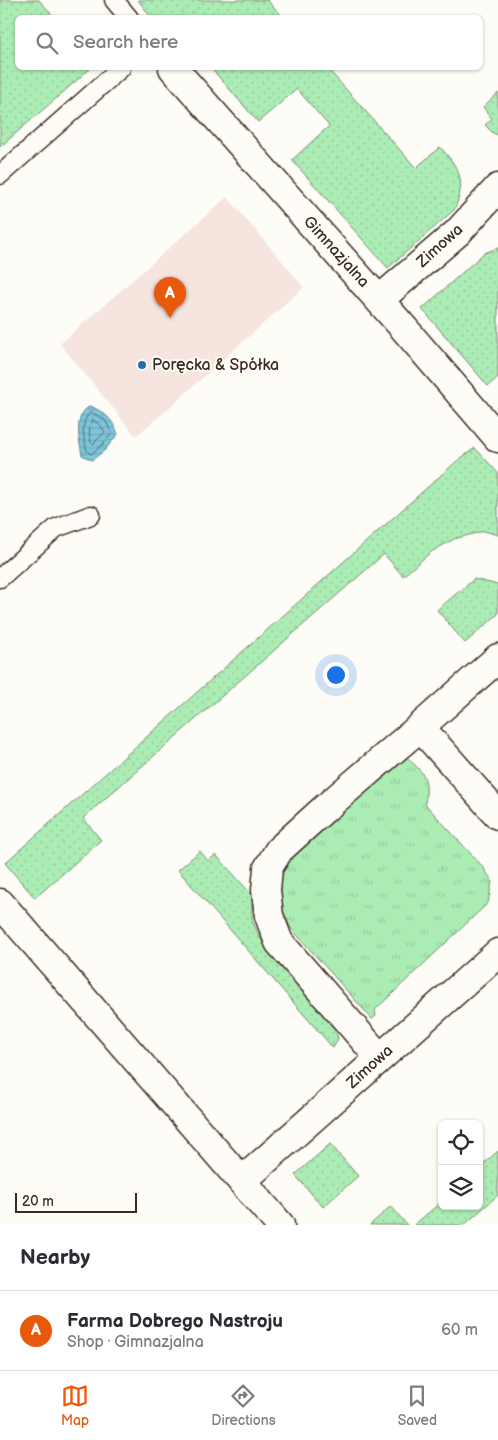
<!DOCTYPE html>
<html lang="en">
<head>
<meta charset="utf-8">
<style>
  :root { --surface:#fff; --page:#f7f7f7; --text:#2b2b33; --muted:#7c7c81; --line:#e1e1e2; --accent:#ea580c }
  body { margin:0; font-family:"Balsamiq Sans",sans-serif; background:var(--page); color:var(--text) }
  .controls { position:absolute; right:15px; bottom:15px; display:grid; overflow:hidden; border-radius:8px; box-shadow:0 1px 4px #0004 }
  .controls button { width:45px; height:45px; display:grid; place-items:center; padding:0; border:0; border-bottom:1px solid var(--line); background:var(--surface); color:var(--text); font:25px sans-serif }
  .scale { position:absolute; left:15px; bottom:12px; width:122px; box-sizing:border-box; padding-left:5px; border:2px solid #3b2a1e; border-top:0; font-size:14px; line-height:18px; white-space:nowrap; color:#3b2a1e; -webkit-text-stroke:4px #fdfcf7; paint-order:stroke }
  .you { position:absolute; left:335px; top:674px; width:18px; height:18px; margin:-12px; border:4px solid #fff; border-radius:50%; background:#1a73e8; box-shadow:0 0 0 8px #1a73e833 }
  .badge { display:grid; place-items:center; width:32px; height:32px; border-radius:50%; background:var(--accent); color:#fff; font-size:16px; font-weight:700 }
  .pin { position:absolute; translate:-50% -41px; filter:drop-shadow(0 1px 2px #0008) }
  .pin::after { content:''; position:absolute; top:26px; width:18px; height:15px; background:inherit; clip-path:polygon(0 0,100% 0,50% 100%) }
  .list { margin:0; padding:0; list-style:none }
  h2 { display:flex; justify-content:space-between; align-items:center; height:65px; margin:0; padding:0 20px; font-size:21px }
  h2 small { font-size:16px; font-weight:400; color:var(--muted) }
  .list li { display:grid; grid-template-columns:32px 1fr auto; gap:15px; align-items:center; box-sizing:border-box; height:80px; padding:0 20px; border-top:1px solid var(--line) }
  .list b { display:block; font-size:19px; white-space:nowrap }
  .list p { margin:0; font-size:16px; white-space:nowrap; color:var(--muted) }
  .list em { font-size:16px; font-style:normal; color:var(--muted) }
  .icon { flex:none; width:28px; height:28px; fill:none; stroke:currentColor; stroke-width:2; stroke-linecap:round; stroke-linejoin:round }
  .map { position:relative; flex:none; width:498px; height:1225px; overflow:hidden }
  .search { position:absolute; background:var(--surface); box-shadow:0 1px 4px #0004; left:15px; right:15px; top:15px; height:55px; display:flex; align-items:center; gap:12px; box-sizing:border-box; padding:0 18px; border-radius:8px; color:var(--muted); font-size:19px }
  .sheet { height:145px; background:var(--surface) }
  nav { display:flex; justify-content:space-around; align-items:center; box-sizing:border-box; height:70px; border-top:1px solid var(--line); background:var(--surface); font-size:14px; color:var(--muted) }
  nav a { display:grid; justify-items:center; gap:2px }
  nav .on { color:var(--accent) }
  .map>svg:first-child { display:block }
</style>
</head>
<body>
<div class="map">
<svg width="498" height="1225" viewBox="0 0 498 1225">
  <defs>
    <pattern id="grass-dots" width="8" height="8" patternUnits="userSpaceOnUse" patternTransform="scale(1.25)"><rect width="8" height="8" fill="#abecb5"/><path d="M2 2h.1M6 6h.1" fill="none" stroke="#94cb9b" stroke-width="1.8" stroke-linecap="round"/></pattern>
    <pattern id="park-tufts" width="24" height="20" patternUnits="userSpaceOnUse" patternTransform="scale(1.25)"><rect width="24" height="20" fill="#abecb5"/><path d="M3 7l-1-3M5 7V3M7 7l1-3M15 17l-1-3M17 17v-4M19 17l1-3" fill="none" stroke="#94cb9b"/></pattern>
    <pattern id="water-rules" width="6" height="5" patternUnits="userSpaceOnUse" patternTransform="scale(1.25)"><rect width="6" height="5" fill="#7dc7dd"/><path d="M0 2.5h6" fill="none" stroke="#6dabbd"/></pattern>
  </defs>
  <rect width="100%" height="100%" fill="#fdfcf7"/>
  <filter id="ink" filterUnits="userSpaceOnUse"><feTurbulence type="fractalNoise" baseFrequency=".02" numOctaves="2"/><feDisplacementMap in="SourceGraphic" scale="10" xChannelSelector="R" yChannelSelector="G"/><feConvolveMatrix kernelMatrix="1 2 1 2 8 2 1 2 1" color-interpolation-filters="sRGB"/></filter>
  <g filter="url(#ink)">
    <path fill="#f6e4df" d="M 227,197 L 304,287 L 161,415 L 136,436 L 60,344 Z"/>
    <path fill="url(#grass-dots)" stroke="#738b6a" d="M 0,0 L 39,0 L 54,17 L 18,18 L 18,68 L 91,68 L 0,147 Z
      M 138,0 L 267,0 L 283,17 L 151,17 Z
      M 211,68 L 327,68 L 416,168 L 440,147 C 460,169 467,181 454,210 L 388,268 L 292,160 L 329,126 L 297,89 L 258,122 Z
      M 498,93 L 498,135 L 493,133 L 485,125 L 492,119 L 483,107 Z
      M 498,248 L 498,279 L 496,281 L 498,283 L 498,377 L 488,386 L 422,309 L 484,253 Z
      M 475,448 L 498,473 L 498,535 L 484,531 L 454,539 L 431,552 L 403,576 L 384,554 L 83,818 L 101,840 L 35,898 L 5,863 L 457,461 Z
      M 474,579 L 498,585 L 498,614 L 465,643 L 437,610 Z
      M 200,851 L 208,861 L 216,855 L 252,895 L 252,920 L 260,938 L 334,1024 L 338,1039 L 333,1048 L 178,870 Z
      M 330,1144 L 358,1176 L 323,1207 L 295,1175 Z
      M 498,1151 L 498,1195 L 464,1225 L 414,1225 L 442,1201 L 442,1206 L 479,1206 L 479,1168 Z
      M 391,1206 L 407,1225 L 370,1225 Z"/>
    <path fill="url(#park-tufts)" stroke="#738b6a" d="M 404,754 C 424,775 429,774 425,804 L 483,867 L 492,881 L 488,903 L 375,1010 L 376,1016 L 372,1019 L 290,927 L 281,906 L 281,874 L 290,847 Z"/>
    <path fill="url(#water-rules)" stroke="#638891" d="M 90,406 C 105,412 113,420 118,434 L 105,450 L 92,460 L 82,455 C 79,439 73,416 90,406 Z"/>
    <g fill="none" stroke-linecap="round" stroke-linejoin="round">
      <path stroke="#55696a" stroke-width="1" d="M 91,412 L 105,420 L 112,433 L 101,446 L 91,454 L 87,451 C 84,438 79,422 91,412 Z
        M 93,420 L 100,425 L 105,432 L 93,444 L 91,442 C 89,435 88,426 93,420 Z"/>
      <defs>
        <path id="lane" d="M 114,0 L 129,18
          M 0,175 L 121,68
          M 0,578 L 56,528 L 91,515"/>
        <path id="street" d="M 173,68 L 402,326 L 498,438
          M 379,300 L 458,232 L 498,188
          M 498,658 L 420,727 L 498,815
          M 0,903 L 280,1225
          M 380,1058 L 279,942 L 269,916 L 266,890 L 268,868 L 279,850 L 323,810 L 420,727
          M 242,1181 L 498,953"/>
      </defs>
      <use href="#lane" stroke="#3b2a1e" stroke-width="21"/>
      <use href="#street" stroke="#3b2a1e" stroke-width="31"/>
      <use href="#lane" stroke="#fdfcf7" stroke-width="18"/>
      <use href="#street" stroke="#fdfcf7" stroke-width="28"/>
    </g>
  </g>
  <circle fill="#1f6fb2" stroke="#fdfcf7" stroke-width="2" cx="142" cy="365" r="5"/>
  <g text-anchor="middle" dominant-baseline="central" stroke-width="4" stroke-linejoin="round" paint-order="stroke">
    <g font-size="16" fill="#3b2a1e" stroke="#fdfcf7">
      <text transform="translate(440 246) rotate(-42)">Zimowa</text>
      <text transform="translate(336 252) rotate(48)">Gimnazjalna</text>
      <text transform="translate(370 1067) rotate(-42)">Zimowa</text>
    </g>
    <g font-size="16" fill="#3b2a1e" stroke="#fdfcf7" text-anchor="start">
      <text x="152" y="365">Poręcka &amp; Spółka</text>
    </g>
  </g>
</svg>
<div class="controls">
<button><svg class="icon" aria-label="locate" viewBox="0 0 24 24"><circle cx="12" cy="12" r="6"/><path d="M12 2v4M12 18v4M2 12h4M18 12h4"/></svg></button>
<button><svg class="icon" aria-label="layers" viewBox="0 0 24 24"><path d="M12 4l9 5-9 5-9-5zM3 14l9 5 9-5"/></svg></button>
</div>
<div class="scale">20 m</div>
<div class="you"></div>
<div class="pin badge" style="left:170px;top:318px">A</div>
<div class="search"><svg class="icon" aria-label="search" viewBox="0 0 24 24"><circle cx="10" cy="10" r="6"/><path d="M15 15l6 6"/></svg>Search here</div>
</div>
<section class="sheet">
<h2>Nearby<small></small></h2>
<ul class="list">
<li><span class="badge">A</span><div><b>Farma Dobrego Nastroju</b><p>Shop · Gimnazjalna</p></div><em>60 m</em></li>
</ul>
</section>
<nav>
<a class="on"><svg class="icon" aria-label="map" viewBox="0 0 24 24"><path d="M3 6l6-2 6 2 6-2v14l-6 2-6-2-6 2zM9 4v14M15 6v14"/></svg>Map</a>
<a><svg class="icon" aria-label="directions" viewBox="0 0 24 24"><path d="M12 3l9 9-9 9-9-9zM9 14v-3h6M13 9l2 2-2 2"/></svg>Directions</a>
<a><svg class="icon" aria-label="saved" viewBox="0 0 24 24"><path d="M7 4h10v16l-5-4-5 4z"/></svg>Saved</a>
</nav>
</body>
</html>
